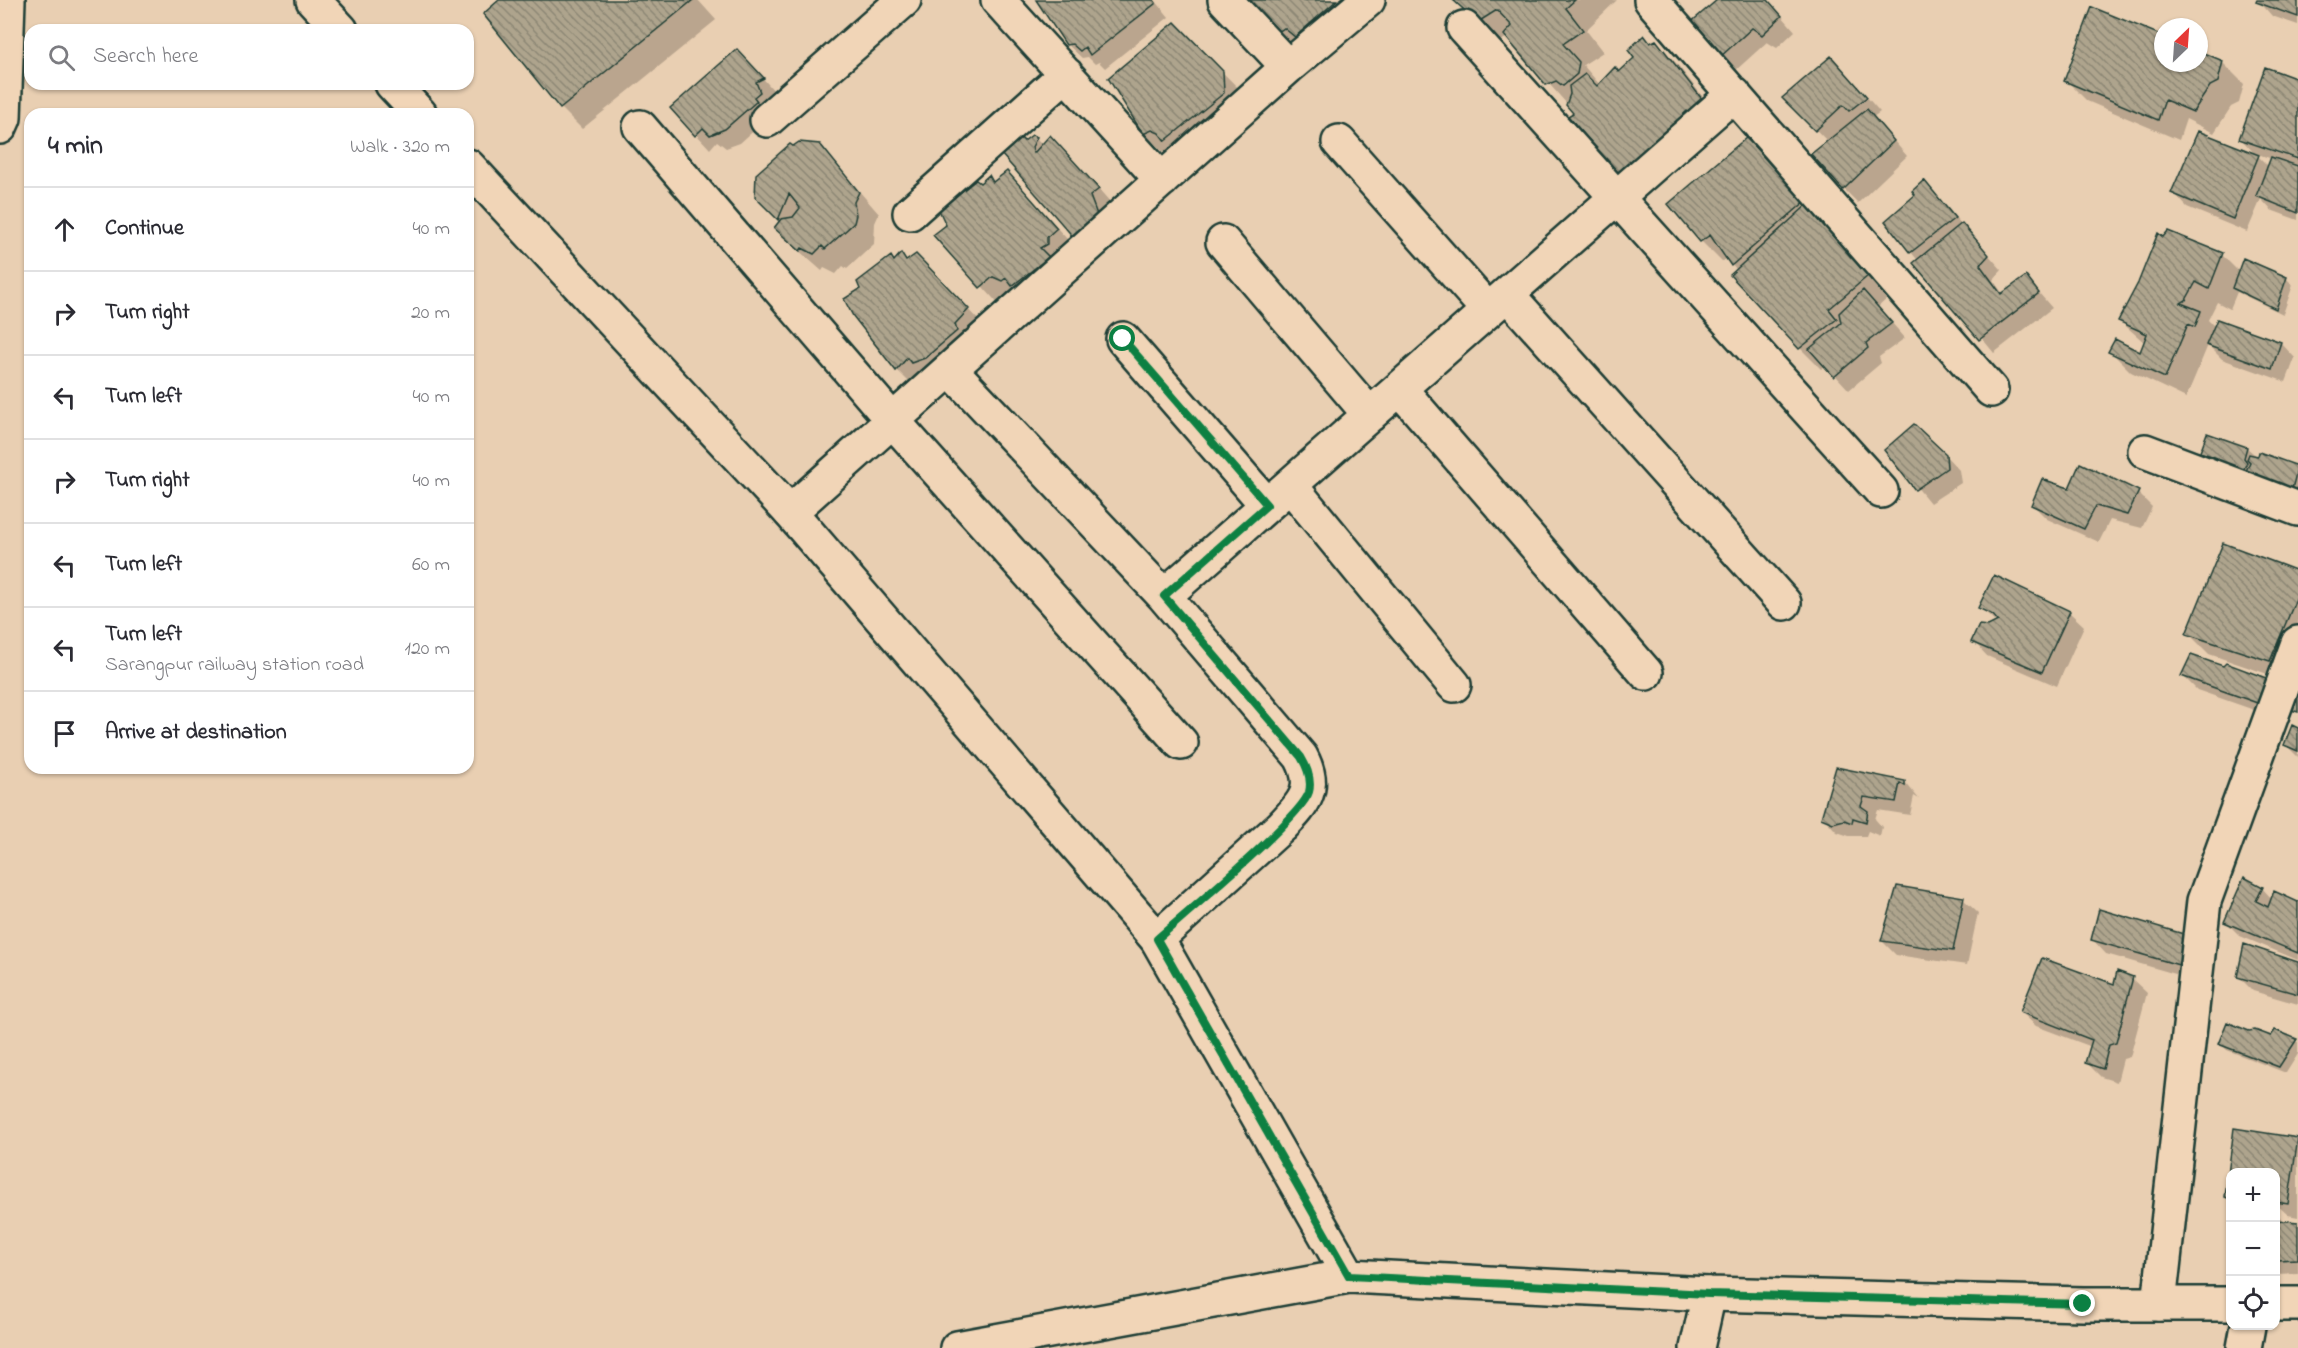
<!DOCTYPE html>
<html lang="en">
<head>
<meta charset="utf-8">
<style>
  :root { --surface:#fff; --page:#f7f7f7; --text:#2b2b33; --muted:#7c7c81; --line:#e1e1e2 }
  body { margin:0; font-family:"Indie Flower",sans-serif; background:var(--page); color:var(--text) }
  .controls { position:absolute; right:18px; bottom:18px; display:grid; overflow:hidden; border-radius:12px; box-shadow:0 2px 4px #0004 }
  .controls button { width:54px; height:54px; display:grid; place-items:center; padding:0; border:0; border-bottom:2px solid var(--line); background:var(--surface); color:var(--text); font:30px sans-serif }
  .compass { position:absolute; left:2154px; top:18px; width:54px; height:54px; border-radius:50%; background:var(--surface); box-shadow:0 2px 4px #0004; rotate:25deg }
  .stop { position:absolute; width:18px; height:18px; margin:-14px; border:4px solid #0b8043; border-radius:50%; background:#fff }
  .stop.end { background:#0b8043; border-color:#fff; box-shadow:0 2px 6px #0008 }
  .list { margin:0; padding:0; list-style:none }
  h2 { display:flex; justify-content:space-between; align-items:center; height:78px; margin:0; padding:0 24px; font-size:26px }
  h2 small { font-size:20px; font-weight:400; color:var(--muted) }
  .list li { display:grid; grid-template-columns:39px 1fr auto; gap:18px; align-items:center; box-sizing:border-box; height:84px; padding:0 24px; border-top:2px solid var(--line) }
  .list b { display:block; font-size:22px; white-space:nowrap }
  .list p { margin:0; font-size:20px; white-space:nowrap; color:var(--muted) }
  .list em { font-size:20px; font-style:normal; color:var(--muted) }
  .icon { flex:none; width:33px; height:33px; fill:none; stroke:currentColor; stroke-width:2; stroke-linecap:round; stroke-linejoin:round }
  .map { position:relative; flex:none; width:2298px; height:1348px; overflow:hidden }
  .search { position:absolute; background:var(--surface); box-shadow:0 2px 4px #0004; left:24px; top:24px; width:450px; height:66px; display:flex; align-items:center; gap:15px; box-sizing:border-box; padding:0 21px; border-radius:18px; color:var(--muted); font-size:22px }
  .panel { position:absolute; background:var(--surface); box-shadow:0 2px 4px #0004; left:24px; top:108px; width:450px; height:666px; border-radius:18px }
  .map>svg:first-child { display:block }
</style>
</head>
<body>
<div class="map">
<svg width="2298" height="1348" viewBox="0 0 2298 1348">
  <defs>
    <pattern id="building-back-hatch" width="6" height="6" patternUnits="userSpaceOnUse" patternTransform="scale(1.5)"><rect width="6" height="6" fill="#aea48d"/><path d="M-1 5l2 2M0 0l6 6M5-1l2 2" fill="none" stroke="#8d8774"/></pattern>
  </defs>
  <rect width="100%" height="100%" fill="#e9cfb2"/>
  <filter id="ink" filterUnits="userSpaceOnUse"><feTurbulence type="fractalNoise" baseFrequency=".0167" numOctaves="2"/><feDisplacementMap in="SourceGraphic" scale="12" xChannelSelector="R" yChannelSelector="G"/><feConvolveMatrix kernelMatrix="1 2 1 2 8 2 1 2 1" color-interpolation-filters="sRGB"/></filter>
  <g filter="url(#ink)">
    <path fill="#0003" fill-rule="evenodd" d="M 501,0 L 698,0 L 716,20 L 582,129 L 561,108 L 485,14 Z
      M 1036,0 L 1155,0 L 1169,17 L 1105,68 L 1099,62 L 1095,64 L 1088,57 L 1082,58 L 1067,44 Z
      M 1244,0 L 1368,0 L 1296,55 Z
      M 1455,0 L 1617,0 L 1586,30 L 1603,52 L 1583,65 L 1600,85 L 1619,73 L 1655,42 L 1676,63 L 1722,121 L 1640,194 L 1619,173 L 1568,105 L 1507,37 L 1500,42 Z
      M 1720,0 L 1768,0 L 1795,31 L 1777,48 L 1767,42 L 1735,71 L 1720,57 Z
      M 2258,0 L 2298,0 L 2298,25 L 2272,16 Z
      M 1175,24 L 1243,93 L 1173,151 L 1165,154 L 1144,133 Z
      M 2163,38 L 2163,63 L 2199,63 L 2199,53 L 2223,63 L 2244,84 L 2239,103 L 2231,107 L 2214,133 L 2186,119 L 2179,140 L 2087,101 L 2066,80 Z
      M 751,65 L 776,93 L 770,116 L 740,143 L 726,148 L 717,141 L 710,149 L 672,108 Z
      M 1845,72 L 1880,112 L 1873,117 L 1907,156 L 1858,203 L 1844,189 L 1828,142 L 1785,98 Z
      M 2298,80 L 2298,220 L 2271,210 L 2261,199 L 2247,232 L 2187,207 L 2173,192 L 2199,133 L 2258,157 L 2241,139 ZM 2255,153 L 2272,159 L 2269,167 Z
      M 1036,138 L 1043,145 L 1065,151 L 1112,204 L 1113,235 L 1024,143 Z
      M 1746,140 L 1827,222 L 1888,298 L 1878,307 L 1905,338 L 1879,357 L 1881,363 L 1849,390 L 1826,365 L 1821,369 L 1800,348 L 1727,258 L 1722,262 L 1701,241 Z
      M 819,145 L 879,214 L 875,223 L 874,244 L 847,269 L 843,266 L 836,274 L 824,268 L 822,271 L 797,249 L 776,228 L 781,222 L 756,197 L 793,147 Z
      M 1007,173 L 1077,250 L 1002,308 L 936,235 L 948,225 L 989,177 L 994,182 Z
      M 1924,182 L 2002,270 L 1993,280 L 2003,294 L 2026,278 L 2052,308 L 1994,353 L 1911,252 L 1917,195 Z
      M 2163,239 L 2222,255 L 2239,272 L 2286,278 L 2293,285 L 2283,314 L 2237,292 L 2230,309 L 2217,302 L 2208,320 L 2215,327 L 2281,343 L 2295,358 L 2286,382 L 2222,359 L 2208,345 L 2186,398 L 2131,372 L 2110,351 L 2141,354 L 2145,343 L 2120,321 Z
      M 901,255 L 908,262 L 916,256 L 989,331 L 918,391 L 897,370 L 854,315 L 862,289 L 891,258 L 895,262 Z
      M 2208,435 L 2247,448 L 2259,458 L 2260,454 L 2298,468 L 2298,501 L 2208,459 L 2202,452 Z
      M 1886,450 L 1945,455 L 1959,470 L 1961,483 L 1930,503 Z
      M 2069,489 L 2138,493 L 2152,507 L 2142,528 L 2110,520 L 2099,542 L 2047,519 L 2032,504 Z
      M 2298,572 L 2298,664 L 2291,682 L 2209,654 L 2188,633 Z
      M 1980,607 L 2069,612 L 2084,626 L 2057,686 L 1987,656 L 1973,641 L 1997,623 Z
      M 2223,668 L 2277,718 L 2197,690 L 2183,676 Z
      M 2298,729 L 2298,757 L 2286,745 Z
      M 1837,769 L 1905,782 L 1919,799 L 1914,796 L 1910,815 L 1878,810 L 1875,819 L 1882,827 L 1880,836 L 1868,831 L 1866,836 L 1849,836 L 1837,832 L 1823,817 Z
      M 2262,888 L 2272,899 L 2298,904 L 2298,960 L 2240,936 L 2226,922 Z
      M 1963,899 L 1978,913 L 1967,965 L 1896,955 L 1882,941 Z
      M 2186,936 L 2193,979 L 2106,954 L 2092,939 Z
      M 2298,963 L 2298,1004 L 2253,991 L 2238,976 Z
      M 2132,979 L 2147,993 L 2130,1057 L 2123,1059 L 2117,1082 L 2101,1077 L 2087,1063 L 2092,1047 L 2036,1026 L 2021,1012 Z
      M 2249,1033 L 2298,1042 L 2298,1054 L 2286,1073 L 2227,1050 L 2220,1043 Z
      M 2236,1130 L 2298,1140 L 2298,1217 L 2288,1215 L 2276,1204 L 2276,1172 L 2230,1172 L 2230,1201 L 2227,1197 Z
      M 2276,1213 L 2284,1222 L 2298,1223 L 2298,1273 L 2276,1274 Z"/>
    <path fill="url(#building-back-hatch)" stroke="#1f3d34" stroke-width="1.5" d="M 499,0 L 693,0 L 560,109 L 483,14 Z
      M 1036,0 L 1154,0 L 1156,3 L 1090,55 L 1085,47 L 1080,51 L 1072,44 L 1066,45 Z
      M 1242,0 L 1337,0 L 1295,37 L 1284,28 L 1274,35 Z
      M 1453,0 L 1575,0 L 1566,8 L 1583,30 L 1563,44 L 1579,62 L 1577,74 L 1563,86 L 1556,81 L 1546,85 L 1504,35 L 1512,26 L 1497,10 L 1478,22 Z
      M 1717,0 L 1768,0 L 1782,16 L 1762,35 L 1752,28 L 1719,58 L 1690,23 Z
      M 2257,0 L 2298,0 L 2298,17 L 2256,2 Z
      M 2092,7 L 2163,36 L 2163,63 L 2199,63 L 2199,51 L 2223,61 L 2218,82 L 2210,86 L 2193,112 L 2165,100 L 2158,120 L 2064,81 Z
      M 1175,22 L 1223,71 L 1224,93 L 1165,141 L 1159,133 L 1152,130 L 1143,134 L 1108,78 Z
      M 1644,35 L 1650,43 L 1656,40 L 1702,99 L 1618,174 L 1568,116 L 1573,113 L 1566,105 L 1570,94 L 1569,86 L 1585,74 L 1597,86 L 1615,67 L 1619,72 L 1634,58 L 1628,50 Z
      M 737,49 L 764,78 L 756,82 L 760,92 L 754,97 L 757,101 L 725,129 L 710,135 L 703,128 L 695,136 L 670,108 Z
      M 1831,56 L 1867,97 L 1849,111 L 1843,105 L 1815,131 L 1782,98 Z
      M 2265,67 L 2298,79 L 2298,159 L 2239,139 Z
      M 1867,109 L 1894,141 L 1843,190 L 1811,154 Z
      M 2198,131 L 2259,155 L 2233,219 L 2171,193 Z
      M 1032,135 L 1037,137 L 1032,147 L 1034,153 L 1050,135 L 1099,189 L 1090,196 L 1099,220 L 1075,239 L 1002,155 L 1021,138 L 1024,141 Z
      M 1746,138 L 1807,200 L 1731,266 L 1710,235 L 1700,242 L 1668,204 Z
      M 799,142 L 820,144 L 859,192 L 854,202 L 856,215 L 854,223 L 825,249 L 822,246 L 814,254 L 802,248 L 800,251 L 774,228 L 781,219 L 793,217 L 800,208 L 789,194 L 778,220 L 755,197 L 756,174 L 790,144 L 793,146 Z
      M 2271,157 L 2298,166 L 2298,213 L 2256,196 Z
      M 1007,171 L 1057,228 L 1047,237 L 1047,244 L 1040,248 L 1049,257 L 1012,286 L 1006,278 L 1002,281 L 993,277 L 980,288 L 933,235 L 946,225 L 939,210 L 976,180 L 980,183 L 989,175 L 993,182 Z
      M 1924,180 L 1955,218 L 1910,253 L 1885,221 L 1915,195 L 1912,191 Z
      M 1808,204 L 1868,276 L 1829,309 L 1837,319 L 1799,349 L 1730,275 Z
      M 1962,223 L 1989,255 L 1980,265 L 2001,294 L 2026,276 L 2039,293 L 1979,340 L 1913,263 Z
      M 2168,231 L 2223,253 L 2209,289 L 2196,282 L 2186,300 L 2181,303 L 2201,311 L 2195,327 L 2188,324 L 2165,378 L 2108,352 L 2115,339 L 2140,352 L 2147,334 L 2118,321 L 2138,283 L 2158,233 L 2163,237 Z
      M 901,253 L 906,261 L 916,254 L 969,309 L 955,324 L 957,331 L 925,358 L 911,363 L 907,358 L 896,371 L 853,316 L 844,299 L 860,289 L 857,282 L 891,256 L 894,261 Z
      M 2243,258 L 2287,277 L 2276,309 L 2232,288 Z
      M 1863,290 L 1892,323 L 1866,343 L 1868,348 L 1834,377 L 1809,349 L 1841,323 L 1839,313 Z
      M 2217,319 L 2281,342 L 2272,369 L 2206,345 Z
      M 1914,424 L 1946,454 L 1947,468 L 1915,490 L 1884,450 Z
      M 2207,433 L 2247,447 L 2244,458 L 2247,462 L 2237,484 L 2214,474 L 2220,462 L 2217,458 L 2200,452 Z
      M 2259,452 L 2298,466 L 2291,493 L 2243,478 L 2250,462 L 2247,459 L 2249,454 L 2258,456 Z
      M 2080,463 L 2139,491 L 2127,515 L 2096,506 L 2084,529 L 2031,505 L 2042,479 L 2069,488 Z
      M 2223,543 L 2298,571 L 2298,594 L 2270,661 L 2186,634 Z
      M 1994,575 L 2070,611 L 2042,672 L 1971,642 L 1979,625 L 1988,626 L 1998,621 L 1993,615 L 1978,608 Z
      M 2191,655 L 2223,666 L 2226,663 L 2274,681 L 2263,705 L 2181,676 Z
      M 2295,692 L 2298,693 L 2298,712 L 2288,709 Z
      M 2292,725 L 2298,728 L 2298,751 L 2284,745 Z
      M 1836,767 L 1905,781 L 1905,786 L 1900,783 L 1896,802 L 1864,797 L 1861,806 L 1868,811 L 1866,822 L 1853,818 L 1852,823 L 1844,820 L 1833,823 L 1821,818 Z
      M 2244,877 L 2263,887 L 2256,901 L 2268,907 L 2274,891 L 2298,902 L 2298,953 L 2224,922 Z
      M 1897,886 L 1964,897 L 1953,951 L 1881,941 Z
      M 2099,909 L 2187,935 L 2179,965 L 2091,940 Z
      M 2244,944 L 2298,962 L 2298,994 L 2237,977 Z
      M 2042,958 L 2114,984 L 2117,971 L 2133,977 L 2116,1043 L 2109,1045 L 2103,1069 L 2085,1063 L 2092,1040 L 2020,1012 Z
      M 2227,1022 L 2249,1031 L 2255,1030 L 2271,1036 L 2275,1030 L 2297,1039 L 2279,1067 L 2218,1044 Z
      M 2234,1128 L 2298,1138 L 2288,1204 L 2276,1202 L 2276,1172 L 2230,1172 L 2230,1199 L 2225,1197 Z
      M 2276,1220 L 2298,1222 L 2298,1259 L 2276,1260 Z"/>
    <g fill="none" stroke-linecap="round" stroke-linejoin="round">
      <defs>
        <path id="minor" d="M 998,0 L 1162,180
          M 1225,0 L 1288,67
          M 1651,0 L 1991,390
          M 1464,28 L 1881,491
          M 767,120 L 904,0
          M 640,127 L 893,421 L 1181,743
          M 1339,142 L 1488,310
          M 910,213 L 1066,74
          M 1223,242 L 1370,415
          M 1507,294 L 1784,603
          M 1123,339 L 1267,505
          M 950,369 L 1164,596 L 1301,757 C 1318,789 1304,803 1282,826 L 1157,939
          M 1400,389 L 1646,673
          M 2145,451 L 2298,509
          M 1290,485 L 1454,685
          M 790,512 L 1288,67 L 1368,0
          M 1164,596 L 1734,94
          M 2159,1304 L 2204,901 L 2298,643
          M 1697,1348 L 1709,1294
          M 2244,1348 L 2248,1326"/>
        <path id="tertiary" d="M 313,0 L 341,30
          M 392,84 L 420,114
          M 468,166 L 790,512 L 1157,939 L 1349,1276
          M 2276,1304 L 2298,1304
          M 957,1348 L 1349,1276 L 1709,1294 L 2083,1304 L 2230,1304"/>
        <path id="secondary" d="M 0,127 L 4,118 L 8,0"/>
      </defs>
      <use href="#minor" stroke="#1f3d34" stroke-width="38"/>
      <use href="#tertiary" stroke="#1f3d34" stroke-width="38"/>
      <use href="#secondary" stroke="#1f3d34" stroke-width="38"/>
      <use href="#minor" stroke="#f1d5b7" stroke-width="33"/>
      <use href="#tertiary" stroke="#f1d5b7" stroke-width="33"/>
      <use href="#secondary" stroke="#f1d5b7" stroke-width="33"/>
    </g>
  </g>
  <g fill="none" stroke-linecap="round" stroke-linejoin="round" filter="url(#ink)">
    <path stroke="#0b8043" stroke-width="8" d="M 1123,339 L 1267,505 L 1164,596 L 1301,757 C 1307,767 1312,780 1309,792 C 1302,817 1183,916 1157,939 L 1349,1276 L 1709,1294 L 2083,1304"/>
  </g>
</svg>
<div class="controls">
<button>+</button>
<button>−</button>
<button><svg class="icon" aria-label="locate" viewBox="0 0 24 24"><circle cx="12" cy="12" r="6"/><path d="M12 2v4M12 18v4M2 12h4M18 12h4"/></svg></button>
</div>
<svg class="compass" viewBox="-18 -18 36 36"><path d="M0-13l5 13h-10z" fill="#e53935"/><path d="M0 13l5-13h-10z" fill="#7c7c81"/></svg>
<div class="stop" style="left:1123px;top:339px"></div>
<div class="stop end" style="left:2083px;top:1304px"></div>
<div class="search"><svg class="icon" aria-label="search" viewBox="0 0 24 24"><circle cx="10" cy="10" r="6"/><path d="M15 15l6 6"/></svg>Search here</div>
<section class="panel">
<h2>4 min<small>Walk · 320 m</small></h2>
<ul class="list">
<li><svg class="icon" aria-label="ahead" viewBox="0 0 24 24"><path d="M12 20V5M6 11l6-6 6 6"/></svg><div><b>Continue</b></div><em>40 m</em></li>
<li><svg class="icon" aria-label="right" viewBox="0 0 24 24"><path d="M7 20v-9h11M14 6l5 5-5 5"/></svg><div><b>Turn right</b></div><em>20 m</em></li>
<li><svg class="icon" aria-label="left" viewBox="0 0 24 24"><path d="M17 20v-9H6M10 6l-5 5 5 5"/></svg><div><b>Turn left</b></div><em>40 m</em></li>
<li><svg class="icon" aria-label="right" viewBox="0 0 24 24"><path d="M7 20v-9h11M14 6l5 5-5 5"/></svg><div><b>Turn right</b></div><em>40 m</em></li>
<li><svg class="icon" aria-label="left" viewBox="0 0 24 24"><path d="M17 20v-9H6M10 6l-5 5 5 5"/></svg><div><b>Turn left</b></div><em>60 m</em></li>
<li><svg class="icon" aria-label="left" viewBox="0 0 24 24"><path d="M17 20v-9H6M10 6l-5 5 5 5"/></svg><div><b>Turn left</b><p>Sarangpur railway station road</p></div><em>120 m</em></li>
<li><svg class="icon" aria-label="arrive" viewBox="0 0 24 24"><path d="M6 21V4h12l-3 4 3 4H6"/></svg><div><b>Arrive at destination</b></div></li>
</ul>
</section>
</div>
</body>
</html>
